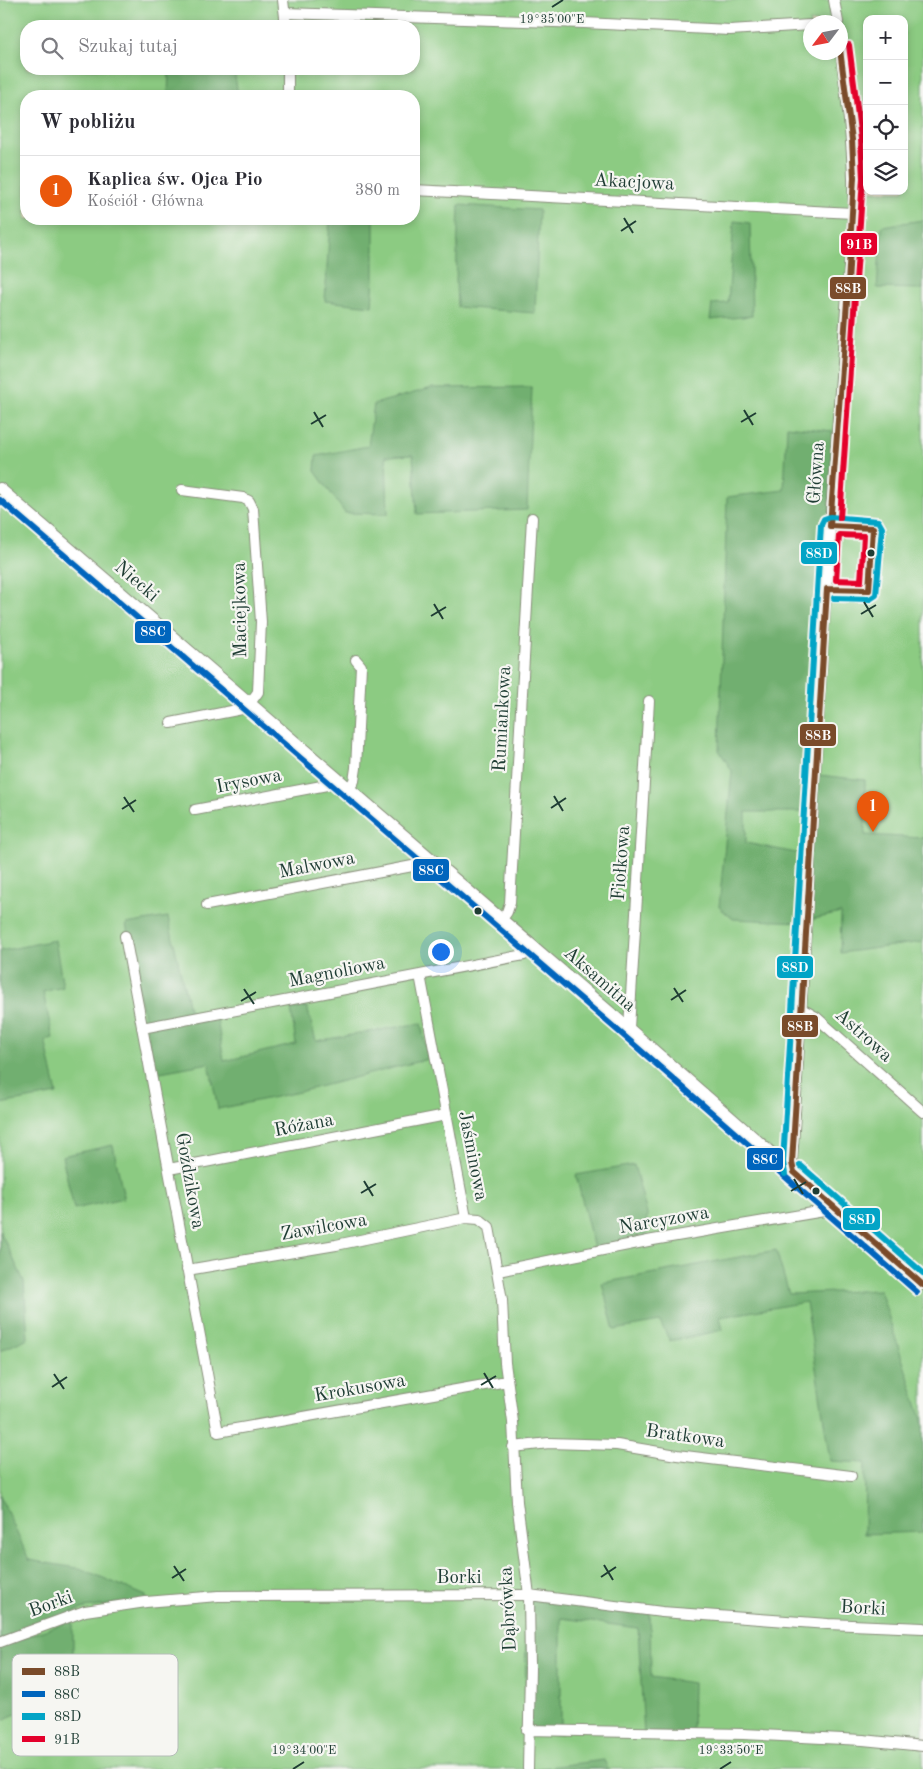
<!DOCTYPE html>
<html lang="pl">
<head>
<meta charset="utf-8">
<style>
  :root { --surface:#fff; --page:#f2f2f3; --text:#2b2b33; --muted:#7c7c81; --line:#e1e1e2; --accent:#ea580c }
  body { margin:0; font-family:"Old Standard TT",serif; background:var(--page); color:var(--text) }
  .controls { position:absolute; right:15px; top:15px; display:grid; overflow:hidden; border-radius:10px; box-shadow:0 2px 8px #0003 }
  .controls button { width:45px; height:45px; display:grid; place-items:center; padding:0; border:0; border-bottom:1px solid var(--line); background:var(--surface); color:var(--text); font:25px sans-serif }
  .compass { position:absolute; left:803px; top:15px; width:45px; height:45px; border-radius:50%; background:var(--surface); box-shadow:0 2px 8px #0003; rotate:238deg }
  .you { position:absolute; left:440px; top:951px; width:18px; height:18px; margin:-12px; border:4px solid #fff; border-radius:50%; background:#1a73e8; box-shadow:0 0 0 8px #1a73e833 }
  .badge { display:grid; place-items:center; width:32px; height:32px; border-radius:50%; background:var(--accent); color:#fff; font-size:16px; font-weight:700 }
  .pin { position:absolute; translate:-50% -41px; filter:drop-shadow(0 1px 2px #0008) }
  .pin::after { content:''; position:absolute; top:26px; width:18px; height:15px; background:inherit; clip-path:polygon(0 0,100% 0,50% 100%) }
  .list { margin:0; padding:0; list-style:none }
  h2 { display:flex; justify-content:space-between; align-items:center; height:65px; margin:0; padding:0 20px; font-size:21px }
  h2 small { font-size:16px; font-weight:400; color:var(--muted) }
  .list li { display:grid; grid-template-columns:32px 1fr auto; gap:15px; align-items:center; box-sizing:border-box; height:70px; padding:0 20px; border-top:1px solid var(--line) }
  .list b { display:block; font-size:19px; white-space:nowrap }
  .list p { margin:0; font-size:16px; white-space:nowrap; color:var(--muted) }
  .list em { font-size:16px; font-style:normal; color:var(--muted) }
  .icon { flex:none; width:28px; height:28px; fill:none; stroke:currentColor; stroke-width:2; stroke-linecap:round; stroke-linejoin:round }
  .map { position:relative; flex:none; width:923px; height:1769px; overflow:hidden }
  .search { position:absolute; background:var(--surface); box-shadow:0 2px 8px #0003; left:20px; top:20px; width:400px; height:55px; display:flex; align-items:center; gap:12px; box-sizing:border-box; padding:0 18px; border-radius:20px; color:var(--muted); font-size:19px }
  .panel { position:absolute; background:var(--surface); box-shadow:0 2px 8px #0003; left:20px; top:90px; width:400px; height:135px; border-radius:20px }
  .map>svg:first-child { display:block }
</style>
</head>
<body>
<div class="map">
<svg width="923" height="1769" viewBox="0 0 923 1769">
  <rect width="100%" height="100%" fill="#f6f6f2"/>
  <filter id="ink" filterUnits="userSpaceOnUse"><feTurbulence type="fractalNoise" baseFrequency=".02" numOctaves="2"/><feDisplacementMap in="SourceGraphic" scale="10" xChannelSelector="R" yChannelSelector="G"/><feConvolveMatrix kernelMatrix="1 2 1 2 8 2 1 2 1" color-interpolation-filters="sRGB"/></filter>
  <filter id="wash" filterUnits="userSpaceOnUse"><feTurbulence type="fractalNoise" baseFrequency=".0096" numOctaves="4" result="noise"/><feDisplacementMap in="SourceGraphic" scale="20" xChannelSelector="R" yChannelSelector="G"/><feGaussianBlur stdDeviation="1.12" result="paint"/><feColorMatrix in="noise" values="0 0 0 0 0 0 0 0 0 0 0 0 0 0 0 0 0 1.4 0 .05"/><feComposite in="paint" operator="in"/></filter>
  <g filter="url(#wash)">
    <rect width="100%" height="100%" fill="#f2dfc1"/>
    <path fill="#8ccb82" stroke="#56845b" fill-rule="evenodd" d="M 0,0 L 923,0 L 923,1769 L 0,1769 ZM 867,19 L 904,19 L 904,191 L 867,191 ZM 810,22 L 840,22 L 840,52 L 810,52 ZM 26,26 L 414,26 L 414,69 L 26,69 ZM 26,96 L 414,96 L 414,219 L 26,219 Z"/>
    <path fill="#71af70" stroke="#487652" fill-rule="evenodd" d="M 169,69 L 234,69 L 238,96 L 168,96 Z
      M 459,205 L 539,210 L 535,313 L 457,307 L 456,281 Z
      M 330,219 L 374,219 L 374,279 L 372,306 L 325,301 Z
      M 923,220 L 923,289 L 877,288 L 882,226 Z
      M 734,221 L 750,223 L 752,316 L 710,320 L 712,304 L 728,303 Z
      M 532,387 L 527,510 L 417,514 L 413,455 L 386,456 L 388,514 L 345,513 L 315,471 L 316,456 L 368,446 L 374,404 L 432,388 Z
      M 787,426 L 833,431 L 819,775 L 865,780 L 865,835 L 923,838 L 923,942 L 840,953 L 841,913 L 800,922 L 733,919 L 719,907 L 732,771 L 719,750 L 727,497 L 784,490 ZM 746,812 L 807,812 L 806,855 L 746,843 Z
      M 168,917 L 192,1022 L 217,1019 L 224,1061 L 296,1044 L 291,1009 L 307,1007 L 316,1041 L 421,1023 L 428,1059 L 299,1092 L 218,1109 L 209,1063 L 155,1073 L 126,924 Z
      M 55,940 L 63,987 L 43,992 L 53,1038 L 45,1040 L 57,1094 L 0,1104 L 0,951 Z
      M 113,1145 L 124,1198 L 74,1209 L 62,1156 Z
      M 634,1165 L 647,1214 L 646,1241 L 594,1249 L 576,1175 Z
      M 0,1231 L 24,1281 L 28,1338 L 0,1351 Z
      M 776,1250 L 789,1294 L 880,1290 L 923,1423 L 923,1532 L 864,1534 L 865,1463 L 830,1461 L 806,1302 L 720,1317 L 723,1330 L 670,1341 L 660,1322 L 614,1330 L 602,1283 Z
      M 0,1495 L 29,1560 L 82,1569 L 146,1596 L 146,1600 L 85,1608 L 0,1640 Z
      M 522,1599 L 650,1611 L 651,1677 L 693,1683 L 692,1738 L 644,1736 L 638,1628 L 561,1618 L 561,1734 L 525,1734 L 526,1604 Z
      M 73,1620 L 73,1719 L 69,1728 L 56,1714 L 50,1718 L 38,1719 L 27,1709 L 0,1721 L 0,1646 Z
      M 604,1760 L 608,1769 L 532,1769 Z"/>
  </g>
  <g filter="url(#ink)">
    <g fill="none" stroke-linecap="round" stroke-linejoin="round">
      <defs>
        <path id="minor" d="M 283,0 L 286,26
          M 834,0 L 838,22
          M 285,13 L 584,23 L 730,30 L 810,25
          M 288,69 L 288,96
          M 414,190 L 853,213
          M 0,488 L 629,1028 L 923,1285
          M 171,723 L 242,709 L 250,703 L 258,692 L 261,622 L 253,509 L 249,501 L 243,498 L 182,490
          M 349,788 L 354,781 L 356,768 L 361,666 L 356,660
          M 195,810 L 327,785 L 338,779
          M 207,905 L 423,864 L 432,859
          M 502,919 L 507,912 L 510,903 L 532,518
          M 125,936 L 218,1432 L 507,1381
          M 420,975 L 466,1218
          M 800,1008 L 816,1017 L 923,1112
          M 142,1028 L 524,955 L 537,949
          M 629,1028 L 649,701
          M 169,1169 L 446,1115
          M 794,1172 L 792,1163 L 830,526 L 853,213 C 855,156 847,102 840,46
          M 187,1270 L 336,1245 L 466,1218 L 479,1219 L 489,1227 L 502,1300 L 505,1363 L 513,1422 L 517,1502 L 529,1595 L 530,1668 L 528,1769
          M 498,1271 L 653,1240 L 836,1209
          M 513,1447 L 549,1443 L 617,1445 L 677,1455 L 851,1476
          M 0,1642 L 85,1611 L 146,1602 L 218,1596 L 529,1595 L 662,1612 L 828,1624 L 923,1628
          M 527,1730 L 743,1734 L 863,1740 L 923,1746"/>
      </defs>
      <use href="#minor" stroke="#888e7a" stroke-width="12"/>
      <use href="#minor" stroke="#fff" stroke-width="10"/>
      <defs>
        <path id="bus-1" d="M 830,526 L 847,302 L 854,177 L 852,140 L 840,50
          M 827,589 L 869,590 L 873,528 L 830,526
          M 794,1172 L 792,1163 L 827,589
          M 794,1172 L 923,1285"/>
        <path id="bus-2" d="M 0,500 L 623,1035 L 917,1292"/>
        <path id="bus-3" d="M 800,1165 L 923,1273
          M 785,1174 L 783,1162 L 821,525 L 824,519 L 830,517 L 878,521 L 882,528 L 876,595 L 870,599 L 834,598"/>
        <path id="bus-4" d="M 840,518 L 863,178 L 861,139 L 849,45
          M 839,535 L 864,536 L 861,581 L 836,580 Z"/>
      </defs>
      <use href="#bus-1" stroke="#f6f6f2" stroke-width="10"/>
      <use href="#bus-2" stroke="#f6f6f2" stroke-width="10"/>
      <use href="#bus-3" stroke="#f6f6f2" stroke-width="10"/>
      <use href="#bus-4" stroke="#f6f6f2" stroke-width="10"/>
      <use href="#bus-1" stroke="#7a4b2a" stroke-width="6"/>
      <use href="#bus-2" stroke="#0065bd" stroke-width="6"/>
      <use href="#bus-3" stroke="#02a4c6" stroke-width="6"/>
      <use href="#bus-4" stroke="#e4002b" stroke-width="6"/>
    </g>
  </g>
  <path fill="none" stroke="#1f3d34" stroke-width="2" d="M 552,7 L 563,0M 624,218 L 633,233M 621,231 L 636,221M 744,410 L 753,425M 314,412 L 323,427M 741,422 L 756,413M 311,424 L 326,415M 864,602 L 873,617M 434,604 L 443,619M 861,614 L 876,605M 431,616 L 446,607M 554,796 L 563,811M 124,797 L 134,812M 551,808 L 566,798M 122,809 L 136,800M 674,988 L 683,1002M 244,989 L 254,1004M 671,1000 L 686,990M 241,1001 L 256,992M 794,1179 L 803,1194M 364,1181 L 373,1196M 791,1191 L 806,1182M 361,1193 L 376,1184M 484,1373 L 493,1388M 54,1374 L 64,1389M 481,1385 L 496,1376M 52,1387 L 67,1377M 604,1565 L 613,1580M 174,1566 L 184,1581M 601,1577 L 616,1567M 172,1578 L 186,1569M 293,1769 L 304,1762M 720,1769 L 731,1762"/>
  <g fill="#1f3d34" stroke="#f6f6f2" stroke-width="2">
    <circle cx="871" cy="553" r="4.5"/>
    <circle cx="478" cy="911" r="4.5"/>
    <circle cx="816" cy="1191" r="4.5"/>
  </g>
  <g text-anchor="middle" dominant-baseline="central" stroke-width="4.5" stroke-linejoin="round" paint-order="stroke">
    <g font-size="19" fill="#1f3d34" stroke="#f6f6f2">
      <text transform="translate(634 183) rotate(3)">Akacjowa</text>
      <text transform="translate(817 473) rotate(-86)">Główna</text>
      <text transform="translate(136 582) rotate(41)">Niecki</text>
      <text transform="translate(241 610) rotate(-91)">Maciejkowa</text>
      <text transform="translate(503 719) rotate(-87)">Rumiankowa</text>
      <text transform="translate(249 782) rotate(-11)">Irysowa</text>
      <text transform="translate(622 863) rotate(-86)">Fiołkowa</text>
      <text transform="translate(317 866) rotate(-11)">Malwowa</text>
      <text transform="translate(337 973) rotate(-11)">Magnoliowa</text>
      <text transform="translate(599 980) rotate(41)">Aksamitna</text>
      <text transform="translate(863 1036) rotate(42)">Astrowa</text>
      <text transform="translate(304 1126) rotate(-11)">Różana</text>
      <text transform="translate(472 1156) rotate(79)">Jaśminowa</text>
      <text transform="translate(189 1181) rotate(80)">Goździkowa</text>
      <text transform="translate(664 1221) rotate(-10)">Narcyzowa</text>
      <text transform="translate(324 1228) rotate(-10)">Zawilcowa</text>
      <text transform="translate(360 1389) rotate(-10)">Krokusowa</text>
      <text transform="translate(685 1437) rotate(8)">Bratkowa</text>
      <text x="459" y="1578">Borki</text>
      <text transform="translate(51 1605) rotate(-20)">Borki</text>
      <text transform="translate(509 1609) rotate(-93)">Dąbrówka</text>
      <text transform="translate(863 1609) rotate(3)">Borki</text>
    </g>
  </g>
  <rect x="12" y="1654" width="166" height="102" rx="8" fill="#f6f6f2" stroke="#b6beb9" stroke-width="1"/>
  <rect x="22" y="1668" width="23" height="7" fill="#7a4b2a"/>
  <rect x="22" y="1691" width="23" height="6" fill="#0065bd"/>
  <rect x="22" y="1713" width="23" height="7" fill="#02a4c6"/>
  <rect x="22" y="1736" width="23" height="6" fill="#e4002b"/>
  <g font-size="14" fill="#1f3d34">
    <text x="54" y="1676">88B</text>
    <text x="54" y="1699">88C</text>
    <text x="54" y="1721">88D</text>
    <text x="54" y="1744">91B</text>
  </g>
  <g font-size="12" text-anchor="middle" fill="#1f3d34" stroke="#f6f6f2" stroke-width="4.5" stroke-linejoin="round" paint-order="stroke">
    <text x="552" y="23">19°35'00"E</text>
    <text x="304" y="1754">19°34'00"E</text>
    <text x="731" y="1754">19°33'50"E</text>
  </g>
  <g stroke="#f6f6f2" stroke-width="2">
    <rect x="840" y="232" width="38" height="24" rx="5" fill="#e4002b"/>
    <rect x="829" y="276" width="38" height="24" rx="5" fill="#7a4b2a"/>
    <rect x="800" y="541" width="38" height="24" rx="5" fill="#02a4c6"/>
    <rect x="134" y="620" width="38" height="24" rx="5" fill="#0065bd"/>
    <rect x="799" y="723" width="38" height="24" rx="5" fill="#7a4b2a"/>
    <rect x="412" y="858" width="38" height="24" rx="5" fill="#0065bd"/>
    <rect x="776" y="955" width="38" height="24" rx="5" fill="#02a4c6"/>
    <rect x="781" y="1014" width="38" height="24" rx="5" fill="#7a4b2a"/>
    <rect x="746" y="1147" width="38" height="24" rx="5" fill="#0065bd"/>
    <rect x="842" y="1207" width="39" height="24" rx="5" fill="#02a4c6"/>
  </g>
  <g font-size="14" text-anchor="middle" font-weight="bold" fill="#fff">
    <text x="859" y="249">91B</text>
    <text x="848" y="293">88B</text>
    <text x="819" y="558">88D</text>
    <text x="153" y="636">88C</text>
    <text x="818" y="740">88B</text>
    <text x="431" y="875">88C</text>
    <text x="795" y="972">88D</text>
    <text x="800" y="1031">88B</text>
    <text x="765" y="1164">88C</text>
    <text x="862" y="1224">88D</text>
  </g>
</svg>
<div class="controls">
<button>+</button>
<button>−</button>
<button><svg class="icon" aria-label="locate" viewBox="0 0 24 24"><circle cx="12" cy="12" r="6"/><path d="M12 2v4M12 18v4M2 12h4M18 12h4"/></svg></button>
<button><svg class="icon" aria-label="layers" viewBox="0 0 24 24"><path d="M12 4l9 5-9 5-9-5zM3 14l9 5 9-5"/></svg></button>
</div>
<svg class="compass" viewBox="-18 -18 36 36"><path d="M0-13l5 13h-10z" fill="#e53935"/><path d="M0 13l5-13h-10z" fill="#7c7c81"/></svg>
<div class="you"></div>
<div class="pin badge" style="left:873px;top:832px">1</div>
<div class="search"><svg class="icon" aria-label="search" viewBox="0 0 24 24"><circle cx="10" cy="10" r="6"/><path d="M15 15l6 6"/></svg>Szukaj tutaj</div>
<section class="panel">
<h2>W pobliżu<small></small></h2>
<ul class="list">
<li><span class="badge">1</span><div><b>Kaplica św. Ojca Pio</b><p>Kościół · Główna</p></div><em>380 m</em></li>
</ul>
</section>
</div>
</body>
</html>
